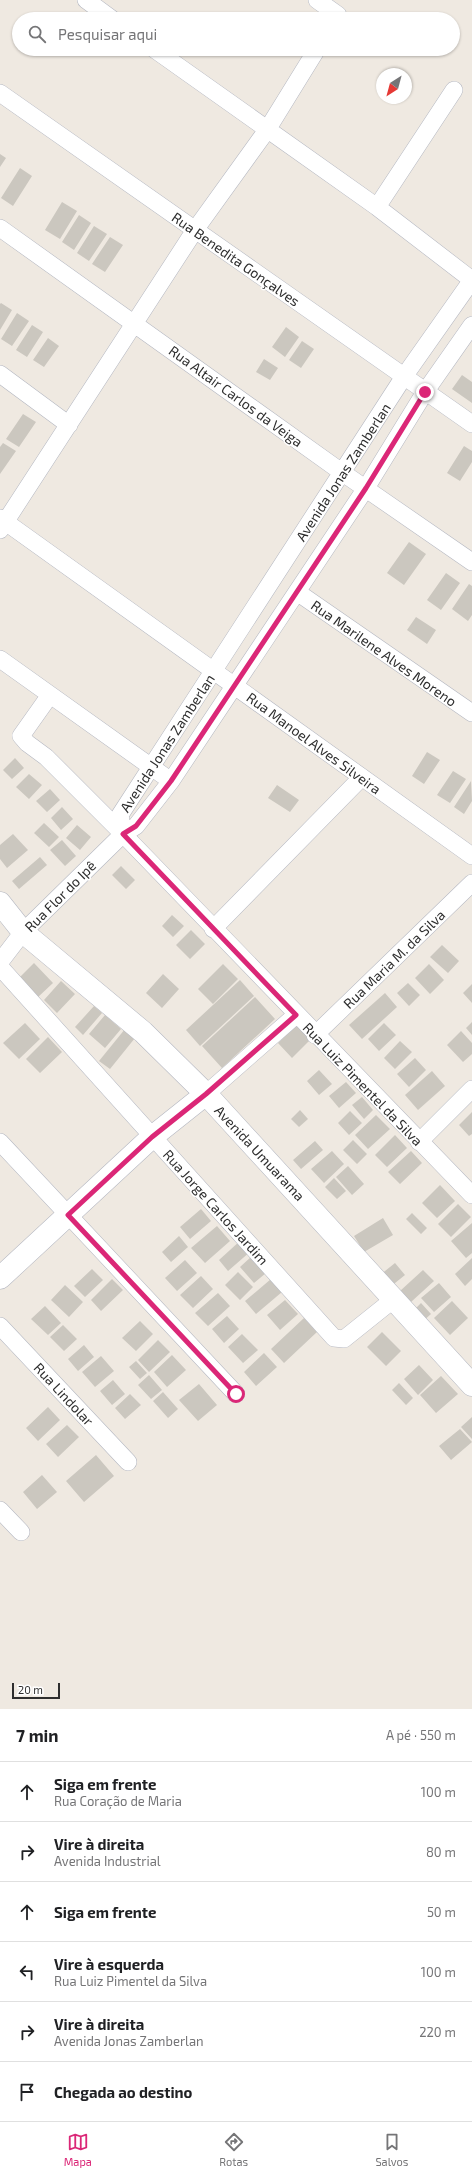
<!DOCTYPE html>
<html lang="pt">
<head>
<meta charset="utf-8">
<style>
  :root { --surface:#fff; --page:#f6f6f6; --text:#202124; --muted:#757577; --line:#e0e0e0; --accent:#db2777 }
  body { margin:0; font-family:"Exo 2",sans-serif; background:var(--page); color:var(--text) }
  .compass { position:absolute; left:376px; top:68px; width:36px; height:36px; border-radius:50%; background:var(--surface); box-shadow:0 1px 3px #0004; rotate:216deg }
  .scale { position:absolute; left:12px; bottom:10px; width:48px; box-sizing:border-box; padding-left:4px; border:2px solid #2e2e2e; border-top:0; font-size:11px; line-height:14px; white-space:nowrap; color:#2e2e2e; -webkit-text-stroke:3px #fff; paint-order:stroke }
  .stop { position:absolute; width:12px; height:12px; margin:-9px; border:3px solid #db2777; border-radius:50%; background:#fff }
  .stop.end { background:#db2777; border-color:#fff; box-shadow:0 1px 4px #0008 }
  .list { margin:0; padding:0; list-style:none }
  h2 { display:flex; justify-content:space-between; align-items:center; height:52px; margin:0; padding:0 16px; font-size:17px }
  h2 small { font-size:13px; font-weight:400; color:var(--muted) }
  .list li { display:grid; grid-template-columns:26px 1fr auto; gap:12px; align-items:center; box-sizing:border-box; height:60px; padding:0 16px; border-top:1px solid var(--line) }
  .list b { display:block; font-size:15px; white-space:nowrap }
  .list p { margin:0; font-size:13px; white-space:nowrap; color:var(--muted) }
  .list em { font-size:13px; font-style:normal; color:var(--muted) }
  .icon { flex:none; width:22px; height:22px; fill:none; stroke:currentColor; stroke-width:2; stroke-linecap:round; stroke-linejoin:round }
  .map { position:relative; flex:none; width:472px; height:1709px; overflow:hidden }
  .search { position:absolute; background:var(--surface); box-shadow:0 1px 3px #0004; left:12px; right:12px; top:12px; height:44px; display:flex; align-items:center; gap:10px; box-sizing:border-box; padding:0 14px; border-radius:22px; color:var(--muted); font-size:15px }
  .sheet { height:412px; background:var(--surface) }
  nav { display:flex; justify-content:space-around; align-items:center; box-sizing:border-box; height:56px; border-top:1px solid var(--line); background:var(--surface); font-size:11px; color:var(--muted) }
  nav a { display:grid; justify-items:center; gap:2px }
  nav .on { color:var(--accent) }
  .map>svg:first-child { display:block }
</style>
</head>
<body>
<div class="map">
<svg width="472" height="1709" viewBox="0 0 472 1709">
  <rect width="100%" height="100%" fill="#efe9e1"/>
  <path fill="#cbc7bf" d="M 0,154 L 6,158 L 0,167 Z
    M 20,168 L 32,176 L 13,206 L 1,198 Z
    M 62,202 L 77,211 L 60,239 L 45,230 Z
    M 79,215 L 91,223 L 74,250 L 62,242 Z
    M 94,226 L 107,234 L 89,261 L 77,253 Z
    M 110,237 L 123,245 L 105,272 L 92,264 Z
    M 1,303 L 12,310 L 0,330 L 0,304 Z
    M 17,313 L 29,321 L 12,346 L 1,339 Z
    M 32,325 L 43,332 L 27,357 L 16,350 Z
    M 286,327 L 299,337 L 285,357 L 272,347 Z
    M 48,338 L 59,346 L 44,367 L 33,360 Z
    M 302,341 L 314,349 L 301,368 L 289,360 Z
    M 264,359 L 278,368 L 270,380 L 256,372 Z
    M 462,375 L 472,382 L 472,403 L 452,389 Z
    M 23,414 L 36,422 L 19,447 L 6,439 Z
    M 3,443 L 16,451 L 0,474 L 0,447 Z
    M 464,446 L 472,451 L 472,462 L 460,481 L 447,473 Z
    M 409,542 L 426,554 L 404,585 L 387,573 Z
    M 446,573 L 460,583 L 441,610 L 427,600 Z
    M 469,584 L 472,586 L 472,615 L 468,621 L 452,609 Z
    M 416,617 L 436,630 L 427,644 L 407,630 Z
    M 427,752 L 440,760 L 424,784 L 412,776 Z
    M 15,758 L 24,768 L 12,779 L 3,770 Z
    M 453,771 L 466,779 L 450,803 L 437,795 Z
    M 29,774 L 42,785 L 29,799 L 16,787 Z
    M 471,781 L 472,801 L 464,814 L 454,807 Z
    M 277,785 L 299,800 L 290,812 L 268,798 Z
    M 50,789 L 60,800 L 47,812 L 36,801 Z
    M 62,807 L 73,819 L 61,830 L 51,818 Z
    M 44,823 L 59,837 L 49,847 L 34,833 Z
    M 77,825 L 91,837 L 80,850 L 66,838 Z
    M 13,834 L 28,850 L 7,868 L 0,859 L 0,845 Z
    M 62,840 L 76,856 L 65,866 L 50,850 Z
    M 40,857 L 47,865 L 19,889 L 12,881 Z
    M 121,866 L 135,880 L 126,889 L 112,875 Z
    M 172,915 L 184,926 L 173,937 L 162,926 Z
    M 191,930 L 205,944 L 190,959 L 176,945 Z
    M 442,945 L 459,961 L 448,973 L 430,957 Z
    M 34,963 L 53,983 L 37,998 L 18,979 Z
    M 223,964 L 238,979 L 213,1004 L 198,989 Z
    M 429,964 L 444,980 L 430,994 L 415,978 Z
    M 163,974 L 179,989 L 162,1008 L 146,993 Z
    M 240,980 L 254,996 L 200,1046 L 186,1030 Z
    M 61,981 L 75,994 L 57,1013 L 44,1000 Z
    M 408,983 L 420,995 L 409,1006 L 397,993 Z
    M 472,984 L 472,1003 L 463,993 Z
    M 385,993 L 397,1007 L 362,1039 L 349,1025 Z
    M 255,997 L 275,1019 L 222,1068 L 202,1046 Z
    M 94,1006 L 102,1013 L 83,1035 L 75,1027 Z
    M 105,1015 L 121,1029 L 105,1048 L 89,1034 Z
    M 472,1022 L 472,1035 L 466,1028 Z
    M 25,1023 L 40,1039 L 19,1059 L 3,1043 Z
    M 384,1023 L 396,1035 L 379,1051 L 368,1039 Z
    M 297,1025 L 311,1039 L 292,1058 L 278,1043 Z
    M 125,1029 L 135,1038 L 110,1069 L 99,1061 Z
    M 461,1031 L 472,1043 L 472,1054 L 463,1062 L 447,1045 Z
    M 48,1037 L 62,1052 L 40,1073 L 26,1059 Z
    M 400,1041 L 412,1052 L 395,1069 L 384,1058 Z
    M 415,1058 L 426,1070 L 409,1087 L 397,1074 Z
    M 319,1070 L 332,1084 L 319,1095 L 307,1081 Z
    M 432,1071 L 445,1086 L 418,1110 L 405,1095 Z
    M 346,1082 L 356,1093 L 339,1108 L 329,1096 Z
    M 362,1097 L 373,1110 L 364,1119 L 352,1105 Z
    M 300,1110 L 308,1119 L 299,1127 L 291,1119 Z
    M 350,1111 L 362,1123 L 349,1135 L 338,1123 Z
    M 472,1112 L 472,1134 L 469,1136 L 459,1125 Z
    M 376,1115 L 390,1129 L 368,1149 L 355,1135 Z
    M 395,1135 L 407,1148 L 387,1167 L 375,1155 Z
    M 353,1140 L 367,1154 L 357,1164 L 343,1150 Z
    M 315,1141 L 323,1150 L 301,1169 L 293,1160 Z
    M 332,1151 L 344,1164 L 324,1183 L 311,1169 Z
    M 411,1151 L 422,1163 L 400,1184 L 388,1172 Z
    M 348,1166 L 364,1184 L 352,1195 L 336,1177 Z
    M 334,1178 L 346,1191 L 337,1199 L 325,1187 Z
    M 440,1185 L 455,1201 L 437,1218 L 422,1203 Z
    M 458,1204 L 471,1217 L 451,1237 L 438,1224 Z
    M 201,1209 L 211,1221 L 190,1239 L 180,1227 Z
    M 412,1213 L 427,1228 L 421,1234 L 406,1219 Z
    M 383,1218 L 393,1235 L 364,1252 L 354,1236 Z
    M 472,1223 L 472,1253 L 466,1258 L 451,1241 Z
    M 217,1226 L 230,1241 L 205,1263 L 191,1248 Z
    M 179,1236 L 188,1247 L 171,1262 L 162,1252 Z
    M 241,1240 L 251,1251 L 228,1271 L 219,1260 Z
    M 252,1256 L 266,1273 L 254,1283 L 240,1267 Z
    M 472,1258 L 472,1279 L 465,1286 L 455,1274 Z
    M 185,1260 L 197,1273 L 177,1291 L 165,1278 Z
    M 395,1263 L 405,1275 L 390,1287 L 380,1275 Z
    M 92,1269 L 103,1280 L 85,1297 L 74,1286 Z
    M 423,1270 L 434,1281 L 411,1302 L 400,1291 Z
    M 238,1272 L 253,1287 L 240,1300 L 225,1285 Z
    M 201,1276 L 213,1289 L 193,1308 L 180,1295 Z
    M 112,1279 L 123,1290 L 101,1311 L 91,1300 Z
    M 271,1279 L 282,1292 L 256,1314 L 245,1301 Z
    M 439,1283 L 451,1297 L 434,1312 L 421,1298 Z
    M 65,1285 L 83,1302 L 69,1317 L 51,1300 Z
    M 218,1293 L 230,1306 L 208,1326 L 195,1313 Z
    M 285,1300 L 298,1314 L 280,1330 L 267,1315 Z
    M 452,1301 L 468,1318 L 450,1335 L 434,1318 Z
    M 421,1303 L 431,1314 L 421,1323 L 411,1313 Z
    M 45,1306 L 61,1323 L 48,1335 L 31,1319 Z
    M 227,1316 L 239,1329 L 224,1343 L 212,1329 Z
    M 304,1318 L 317,1332 L 284,1363 L 271,1349 Z
    M 140,1321 L 153,1334 L 136,1351 L 122,1338 Z
    M 63,1325 L 77,1339 L 64,1351 L 50,1337 Z
    M 382,1332 L 401,1351 L 386,1366 L 367,1347 Z
    M 242,1334 L 258,1350 L 243,1363 L 228,1347 Z
    M 158,1340 L 170,1352 L 149,1372 L 138,1360 Z
    M 84,1345 L 94,1357 L 78,1371 L 68,1359 Z
    M 264,1353 L 277,1367 L 256,1386 L 244,1372 Z
    M 172,1355 L 186,1370 L 167,1387 L 154,1372 Z
    M 101,1356 L 114,1371 L 95,1387 L 82,1372 Z
    M 136,1361 L 147,1373 L 140,1379 L 129,1367 Z
    M 419,1365 L 433,1380 L 418,1395 L 404,1379 Z
    M 149,1375 L 162,1390 L 151,1399 L 138,1385 Z
    M 441,1376 L 458,1394 L 436,1413 L 420,1395 Z
    M 113,1380 L 125,1394 L 112,1405 L 100,1391 Z
    M 399,1383 L 413,1398 L 406,1405 L 392,1390 Z
    M 199,1384 L 217,1405 L 198,1421 L 179,1400 Z
    M 163,1392 L 178,1409 L 168,1418 L 153,1401 Z
    M 130,1394 L 141,1405 L 125,1419 L 115,1408 Z
    M 48,1407 L 60,1420 L 38,1441 L 26,1428 Z
    M 472,1417 L 472,1439 L 461,1427 Z
    M 67,1425 L 79,1437 L 58,1457 L 46,1444 Z
    M 460,1429 L 472,1442 L 451,1460 L 439,1446 Z
    M 96,1455 L 114,1476 L 84,1502 L 66,1481 Z
    M 42,1475 L 57,1492 L 37,1509 L 23,1492 Z"/>
  <g fill="none" stroke-linecap="round" stroke-linejoin="round">
    <defs>
      <path id="street" d="M 86,0 L 112,19
        M 317,0 L 338,15 L 336,19
        M 154,49 L 377,207 L 472,280
        M 0,93 L 472,424
        M 377,207 L 454,90
        M 0,228 L 343,473 L 472,562
        M 0,374 L 69,425
        M 0,518 L 472,856
        M 0,530 L 195,230 L 267,130 L 317,49
        M 297,592 L 472,713
        M 0,659 L 171,781
        M 50,695 L 21,736 L 27,743 L 46,757 L 123,834 L 472,1195
        M 123,834 L 120,815 L 403,378 L 472,280
        M 213,929 L 362,777
        M 0,962 L 23,932 L 123,834 L 136,826 L 171,781 L 366,488 L 425,392 L 472,325
        M 0,967 L 334,1338 L 344,1339 L 394,1299
        M 315,1035 L 472,883
        M 206,1094 L 296,1015
        M 0,1142 L 236,1394
        M 419,1142 L 472,1089
        M 0,1326 L 128,1462
        M 0,1510 L 21,1532"/>
      <path id="secondary" d="M 0,903 L 23,932 L 143,1032 L 206,1094 L 472,1385
        M 0,1278 L 152,1137 L 206,1094"/>
    </defs>
    <use href="#street" stroke="#b4b7c1" stroke-width="18"/>
    <use href="#secondary" stroke="#b4b7c1" stroke-width="23"/>
    <use href="#street" stroke="#fff" stroke-width="17"/>
    <use href="#secondary" stroke="#fff" stroke-width="22"/>
  </g>
  <g fill="none" stroke-linecap="round" stroke-linejoin="round">
    <path stroke="#db2777" stroke-width="5" d="M 236,1394 L 68,1215 L 152,1137 L 206,1094 L 296,1015 L 123,834 L 136,826 L 171,781 L 366,488 L 425,392"/>
  </g>
  <g text-anchor="middle" dominant-baseline="central" stroke-width="3" stroke-linejoin="round" paint-order="stroke">
    <g font-size="14" fill="#2e2e2e" stroke="#fff">
      <text transform="translate(236 259) rotate(35)">Rua Benedita Gonçalves</text>
      <text transform="translate(236 396) rotate(36)">Rua Altair Carlos da Veiga</text>
      <text transform="translate(343 472) rotate(-57)">Avenida Jonas Zamberlan</text>
      <text transform="translate(384 653) rotate(35)">Rua Marilene Alves Moreno</text>
      <text transform="translate(167 743) rotate(-57)">Avenida Jonas Zamberlan</text>
      <text transform="translate(314 743) rotate(36)">Rua Manoel Alves Silveira</text>
      <text transform="translate(60 896) rotate(-45)">Rua Flor do Ipê</text>
      <text transform="translate(394 959) rotate(-44)">Rua Maria M. da Silva</text>
      <text transform="translate(363 1084) rotate(46)">Rua Luiz Pimentel da Silva</text>
      <text transform="translate(260 1153) rotate(47)">Avenida Umuarama</text>
      <text transform="translate(216 1207) rotate(48)">Rua Jorge Carlos Jardim</text>
      <text transform="translate(64 1394) rotate(47)">Rua Lindolar</text>
    </g>
  </g>
</svg>
<svg class="compass" viewBox="-18 -18 36 36"><path d="M0-13l5 13h-10z" fill="#e53935"/><path d="M0 13l5-13h-10z" fill="#757577"/></svg>
<div class="scale">20 m</div>
<div class="stop" style="left:236px;top:1394px"></div>
<div class="stop end" style="left:425px;top:392px"></div>
<div class="search"><svg class="icon" aria-label="search" viewBox="0 0 24 24"><circle cx="10" cy="10" r="6"/><path d="M15 15l6 6"/></svg>Pesquisar aqui</div>
</div>
<section class="sheet">
<h2>7 min<small>A pé · 550 m</small></h2>
<ul class="list">
<li><svg class="icon" aria-label="ahead" viewBox="0 0 24 24"><path d="M12 20V5M6 11l6-6 6 6"/></svg><div><b>Siga em frente</b><p>Rua Coração de Maria</p></div><em>100 m</em></li>
<li><svg class="icon" aria-label="right" viewBox="0 0 24 24"><path d="M7 20v-9h11M14 6l5 5-5 5"/></svg><div><b>Vire à direita</b><p>Avenida Industrial</p></div><em>80 m</em></li>
<li><svg class="icon" aria-label="ahead" viewBox="0 0 24 24"><path d="M12 20V5M6 11l6-6 6 6"/></svg><div><b>Siga em frente</b></div><em>50 m</em></li>
<li><svg class="icon" aria-label="left" viewBox="0 0 24 24"><path d="M17 20v-9H6M10 6l-5 5 5 5"/></svg><div><b>Vire à esquerda</b><p>Rua Luiz Pimentel da Silva</p></div><em>100 m</em></li>
<li><svg class="icon" aria-label="right" viewBox="0 0 24 24"><path d="M7 20v-9h11M14 6l5 5-5 5"/></svg><div><b>Vire à direita</b><p>Avenida Jonas Zamberlan</p></div><em>220 m</em></li>
<li><svg class="icon" aria-label="arrive" viewBox="0 0 24 24"><path d="M6 21V4h12l-3 4 3 4H6"/></svg><div><b>Chegada ao destino</b></div></li>
</ul>
</section>
<nav>
<a class="on"><svg class="icon" aria-label="map" viewBox="0 0 24 24"><path d="M3 6l6-2 6 2 6-2v14l-6 2-6-2-6 2zM9 4v14M15 6v14"/></svg>Mapa</a>
<a><svg class="icon" aria-label="directions" viewBox="0 0 24 24"><path d="M12 3l9 9-9 9-9-9zM9 14v-3h6M13 9l2 2-2 2"/></svg>Rotas</a>
<a><svg class="icon" aria-label="saved" viewBox="0 0 24 24"><path d="M7 4h10v16l-5-4-5 4z"/></svg>Salvos</a>
</nav>
</body>
</html>
